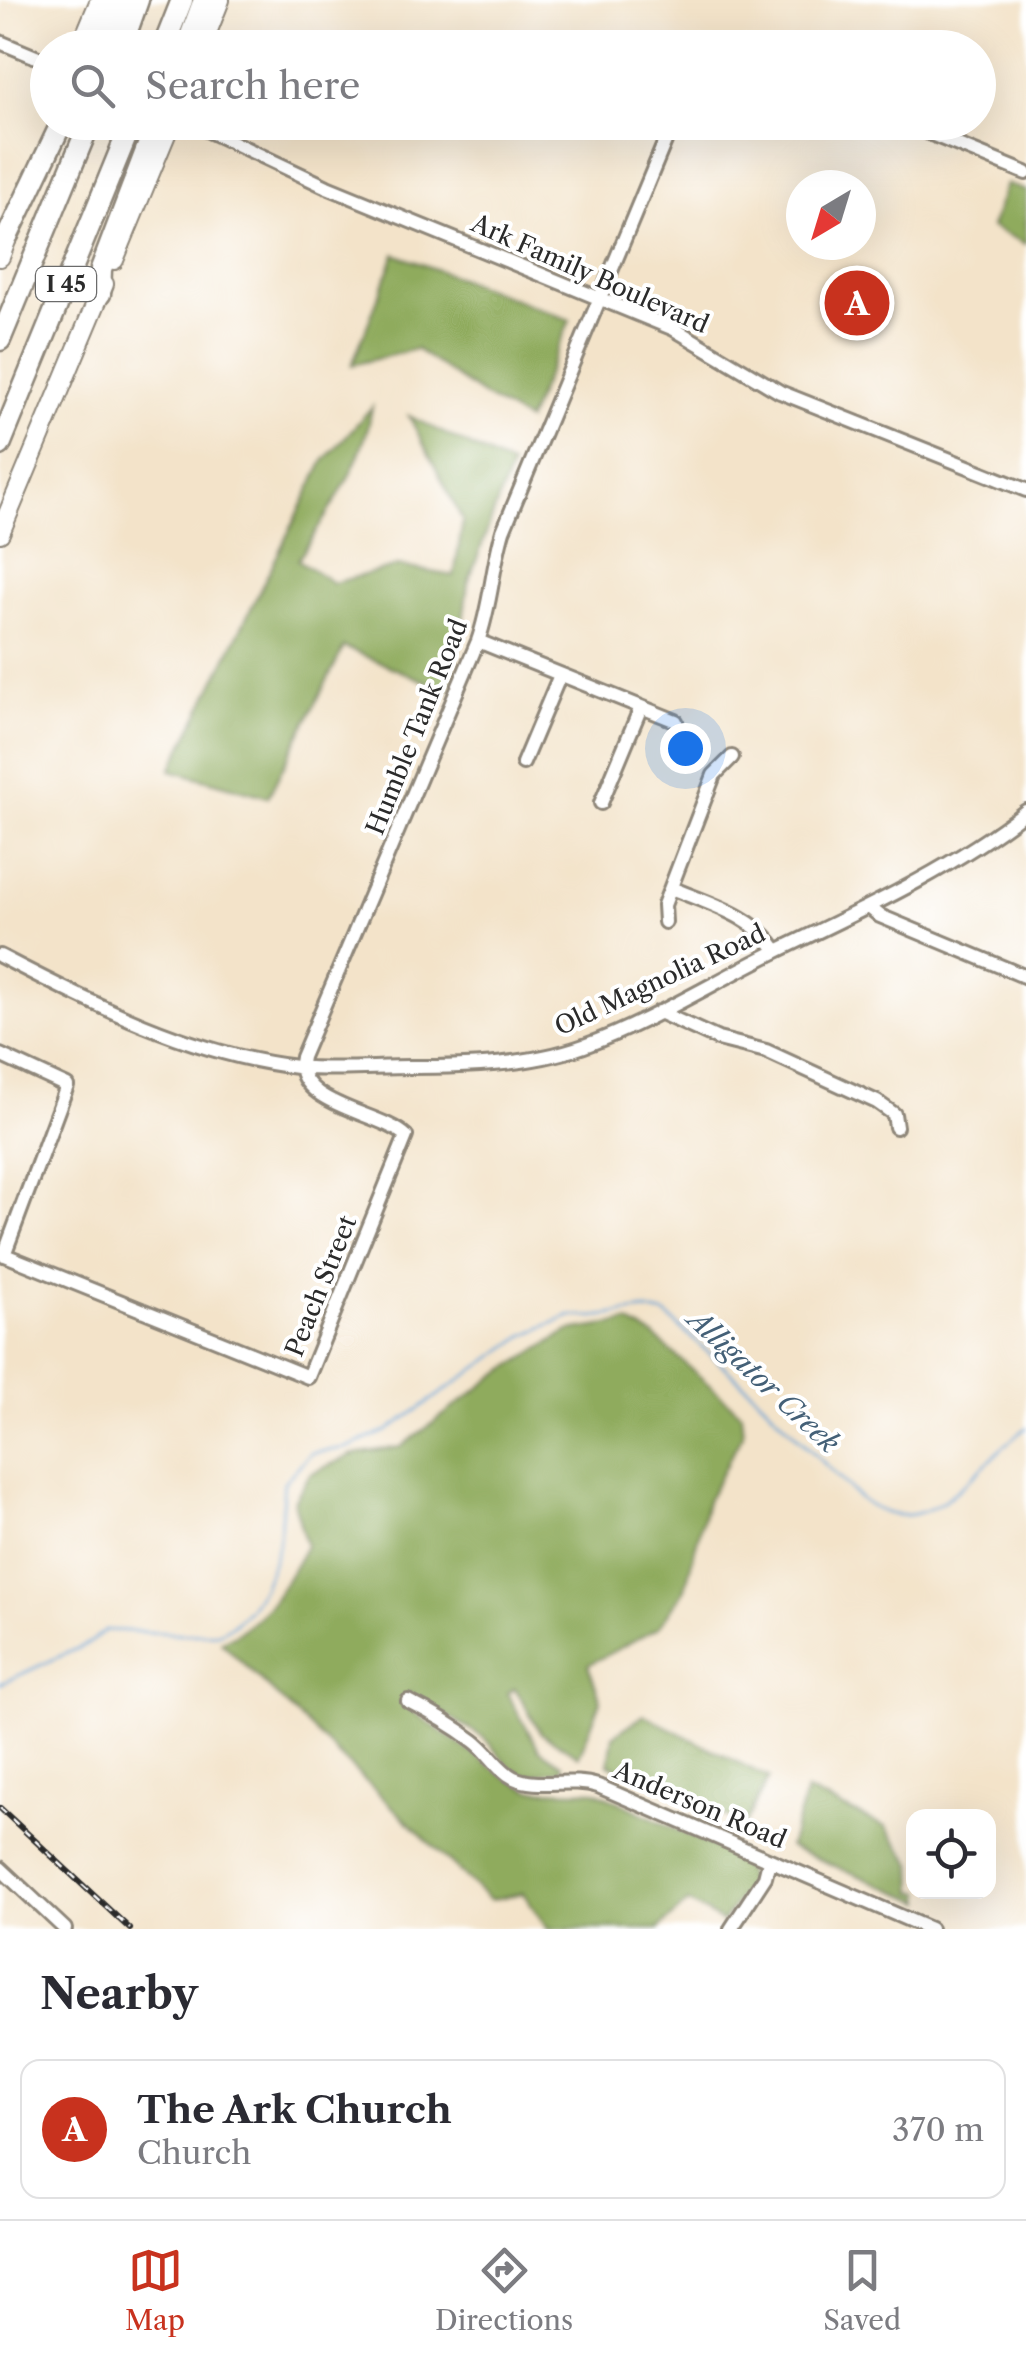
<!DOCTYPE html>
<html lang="en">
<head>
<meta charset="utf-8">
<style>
  :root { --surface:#fff; --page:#f7f7f7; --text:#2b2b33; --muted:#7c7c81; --line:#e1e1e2; --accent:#c8321e }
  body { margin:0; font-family:"Libre Caslon Text",serif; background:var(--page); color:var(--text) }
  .controls { position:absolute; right:30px; bottom:30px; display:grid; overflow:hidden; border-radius:20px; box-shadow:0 10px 40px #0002 }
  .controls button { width:90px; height:90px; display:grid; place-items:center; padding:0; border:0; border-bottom:2px solid var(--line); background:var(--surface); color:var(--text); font:50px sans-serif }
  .compass { position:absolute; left:786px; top:170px; width:90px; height:90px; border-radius:50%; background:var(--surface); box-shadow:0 10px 40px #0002; rotate:218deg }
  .you { position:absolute; left:685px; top:748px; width:35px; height:35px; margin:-25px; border:8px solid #fff; border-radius:50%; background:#1a73e8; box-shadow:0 0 0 15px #1a73e833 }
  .badge { display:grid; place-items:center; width:65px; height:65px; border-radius:50%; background:var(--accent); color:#fff; font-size:32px; font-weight:700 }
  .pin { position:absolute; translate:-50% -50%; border:5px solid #fff; box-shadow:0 2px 10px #0006 }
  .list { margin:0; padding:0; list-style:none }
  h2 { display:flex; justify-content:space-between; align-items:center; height:130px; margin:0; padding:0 40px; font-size:42px }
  h2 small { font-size:32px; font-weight:400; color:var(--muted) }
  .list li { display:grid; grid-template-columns:65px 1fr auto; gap:30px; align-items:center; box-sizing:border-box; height:140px; margin:0 20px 20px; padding:0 20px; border:2px solid var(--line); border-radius:20px }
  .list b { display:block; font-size:38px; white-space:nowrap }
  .list p { margin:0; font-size:32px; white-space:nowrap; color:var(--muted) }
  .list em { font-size:32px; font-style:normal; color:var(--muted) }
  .icon { flex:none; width:55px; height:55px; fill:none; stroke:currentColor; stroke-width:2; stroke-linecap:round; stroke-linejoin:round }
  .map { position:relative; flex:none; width:1026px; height:1929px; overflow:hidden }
  .search { position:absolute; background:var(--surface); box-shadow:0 10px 40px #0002; left:30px; right:30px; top:30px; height:110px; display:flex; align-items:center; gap:25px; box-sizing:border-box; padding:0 35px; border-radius:55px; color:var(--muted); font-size:38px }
  .sheet { height:290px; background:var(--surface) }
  nav { display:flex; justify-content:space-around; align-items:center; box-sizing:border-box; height:140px; border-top:2px solid var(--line); background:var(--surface); font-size:28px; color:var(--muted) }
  nav a { display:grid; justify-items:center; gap:5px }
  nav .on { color:var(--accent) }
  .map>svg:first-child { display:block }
</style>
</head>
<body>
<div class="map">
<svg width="1026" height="1929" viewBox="0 0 1026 1929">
  <rect width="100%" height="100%" fill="#fff"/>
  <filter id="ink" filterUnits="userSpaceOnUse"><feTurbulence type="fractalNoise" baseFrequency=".01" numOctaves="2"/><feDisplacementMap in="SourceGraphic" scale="20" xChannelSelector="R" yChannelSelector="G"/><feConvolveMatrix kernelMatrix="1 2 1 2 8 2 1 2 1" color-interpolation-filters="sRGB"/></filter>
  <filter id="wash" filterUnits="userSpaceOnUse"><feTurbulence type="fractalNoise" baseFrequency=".0048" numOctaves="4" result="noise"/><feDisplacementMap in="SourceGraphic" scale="40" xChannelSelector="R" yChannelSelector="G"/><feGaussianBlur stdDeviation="2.25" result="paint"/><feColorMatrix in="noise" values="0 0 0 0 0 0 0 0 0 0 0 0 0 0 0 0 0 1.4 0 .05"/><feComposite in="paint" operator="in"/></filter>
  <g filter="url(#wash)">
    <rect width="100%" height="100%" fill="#f3e3c9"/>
    <path fill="#8fab5d" stroke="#5d6b44" stroke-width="2.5" d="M 1006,184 L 1026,191 L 1026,244 L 991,227 Z
      M 395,254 L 570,320 L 527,421 L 485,397 L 416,349 L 352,365 Z
      M 372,407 C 364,465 329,510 298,560 L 333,583 L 398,566 L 454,576 L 463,521 L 409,416 L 511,466 L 468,583 L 461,638 L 448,691 L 344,647 L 268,797 L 171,770 L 324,461 Z
      M 628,1322 L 654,1336 L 741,1413 L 743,1433 L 707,1501 L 685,1589 L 659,1627 L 588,1665 L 601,1701 L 579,1756 L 541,1733 L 515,1688 L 507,1693 L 539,1749 L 563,1765 L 562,1770 L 527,1776 L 511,1768 L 484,1738 L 409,1693 L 401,1703 L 507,1778 L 530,1790 L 596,1791 L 743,1861 L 750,1885 L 722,1922 L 688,1902 L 659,1929 L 548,1929 L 523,1893 L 489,1900 L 221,1642 C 267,1620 282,1589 306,1546 L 294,1501 L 310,1474 L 354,1454 L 401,1447 L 498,1374 L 569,1331 Z
      M 644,1715 L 769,1778 L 744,1825 L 609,1764 L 613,1736 Z
      M 806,1791 L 886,1827 L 913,1864 L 914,1892 L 922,1892 L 923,1902 L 789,1847 Z"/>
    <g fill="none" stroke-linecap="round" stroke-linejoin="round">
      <path stroke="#62a1d4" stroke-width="2.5" d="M 0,1684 L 91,1642 L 105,1630 L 190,1634 L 218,1633 L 233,1625 L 249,1609 L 263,1588 L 272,1564 L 279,1541 L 284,1482 L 311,1453 L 346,1448 L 387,1431 L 523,1336 L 553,1323 L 571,1316 L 594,1317 L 645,1310 L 665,1314 L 755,1394 L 858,1497 C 926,1554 975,1464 1026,1428"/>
    </g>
  </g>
  <g filter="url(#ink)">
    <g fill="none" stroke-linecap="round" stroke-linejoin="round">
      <defs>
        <path id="minor" d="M 0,42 L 48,62
          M 190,122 L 327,187 L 674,329 L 780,392 L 1026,490
          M 902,122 L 1026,173
          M 478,641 L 676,721
          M 523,763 L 560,675
          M 601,803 L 641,707
          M 671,888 C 709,904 754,915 777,951
          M 869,907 L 880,916 L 1026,977
          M 665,922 L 664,905 L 714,775 L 732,757
          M 0,956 C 92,1004 192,1055 297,1067 C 334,1071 374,1067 411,1067 C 467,1067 531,1065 584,1046 C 650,1022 712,983 775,952 C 860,911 951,870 1026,811
          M 659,1012 L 718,1039 L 766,1051 L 877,1102 L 894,1114 L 896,1127
          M 0,1055 L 67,1086 L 4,1255
          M 0,1253 L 308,1377 L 406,1136 C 381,1112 292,1105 302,1057 L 478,641 C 491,605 492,568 503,531 L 673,122
          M 408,1701 C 430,1712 454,1726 474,1741 C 489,1752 498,1770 514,1778 C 539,1789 569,1777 598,1786 L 930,1929
          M 0,1868 L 65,1929
          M 731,1929 L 765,1877 L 769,1861"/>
        <path id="major" d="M 80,48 L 100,0
          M 201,48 L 220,0
          M 0,257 L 12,225
          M 114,260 L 171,122
          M 0,533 L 104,284"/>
        <path id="highway" d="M 98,48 L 120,0
          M 121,48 L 138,0
          M 163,48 L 182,0
          M 186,48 L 204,0
          M 8,235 L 62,122
          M 100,294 L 101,269 L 157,122
          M 0,340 L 90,122
          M 0,445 L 132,122"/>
      </defs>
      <use href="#minor" stroke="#8f877a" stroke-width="18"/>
      <use href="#major" stroke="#8f877a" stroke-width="22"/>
      <use href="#highway" stroke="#8f877a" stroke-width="25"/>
      <use href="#minor" stroke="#fff" stroke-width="12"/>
      <use href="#major" stroke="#fff" stroke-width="18"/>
      <use href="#highway" stroke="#fff" stroke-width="20"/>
      <defs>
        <path id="rail" d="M 0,1808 L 130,1929"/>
      </defs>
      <use href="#rail" stroke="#2b2b2b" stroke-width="6"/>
      <use href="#rail" stroke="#fff" stroke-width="2.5" stroke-dasharray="8" stroke-linecap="butt"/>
    </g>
  </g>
  <g text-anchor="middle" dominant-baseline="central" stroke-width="8" stroke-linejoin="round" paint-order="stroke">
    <rect fill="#fff" stroke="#6b6b6b" stroke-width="2.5" x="36" y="267" width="60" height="34" rx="8"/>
    <g font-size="22" font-weight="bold" fill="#2b2b2b">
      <text x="66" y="284">I 45</text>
    </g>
    <g font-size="25" fill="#2b2b2b" stroke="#fff">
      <text transform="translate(590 274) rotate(24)">Ark Family Boulevard</text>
      <text transform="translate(417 727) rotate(-68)">Humble Tank Road</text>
      <text transform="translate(660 980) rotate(-25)">Old Magnolia Road</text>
      <text transform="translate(321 1286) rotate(-68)">Peach Street</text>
      <text transform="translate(700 1805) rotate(23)">Anderson Road</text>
    </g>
    <g font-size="28" font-style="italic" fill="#446077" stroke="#fff">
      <text transform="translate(764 1381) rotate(43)">Alligator Creek</text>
    </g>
  </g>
</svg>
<div class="controls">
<button><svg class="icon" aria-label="locate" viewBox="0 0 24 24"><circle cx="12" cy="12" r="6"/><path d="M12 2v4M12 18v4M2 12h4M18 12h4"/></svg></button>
</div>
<svg class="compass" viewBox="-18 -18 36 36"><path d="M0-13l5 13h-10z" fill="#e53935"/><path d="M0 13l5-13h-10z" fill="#7c7c81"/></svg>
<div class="you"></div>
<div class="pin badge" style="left:857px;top:303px">A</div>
<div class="search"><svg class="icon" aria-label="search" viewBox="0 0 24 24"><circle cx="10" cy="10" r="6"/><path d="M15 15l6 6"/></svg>Search here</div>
</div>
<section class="sheet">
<h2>Nearby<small></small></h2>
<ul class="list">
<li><span class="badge">A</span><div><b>The Ark Church</b><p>Church</p></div><em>370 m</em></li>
</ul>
</section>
<nav>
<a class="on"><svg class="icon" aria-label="map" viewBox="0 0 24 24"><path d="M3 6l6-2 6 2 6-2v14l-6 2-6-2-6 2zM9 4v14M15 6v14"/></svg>Map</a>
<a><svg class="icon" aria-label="directions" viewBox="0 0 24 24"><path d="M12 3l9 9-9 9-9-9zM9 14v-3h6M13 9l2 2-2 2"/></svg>Directions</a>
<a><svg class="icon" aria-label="saved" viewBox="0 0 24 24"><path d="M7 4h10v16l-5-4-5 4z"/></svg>Saved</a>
</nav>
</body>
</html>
